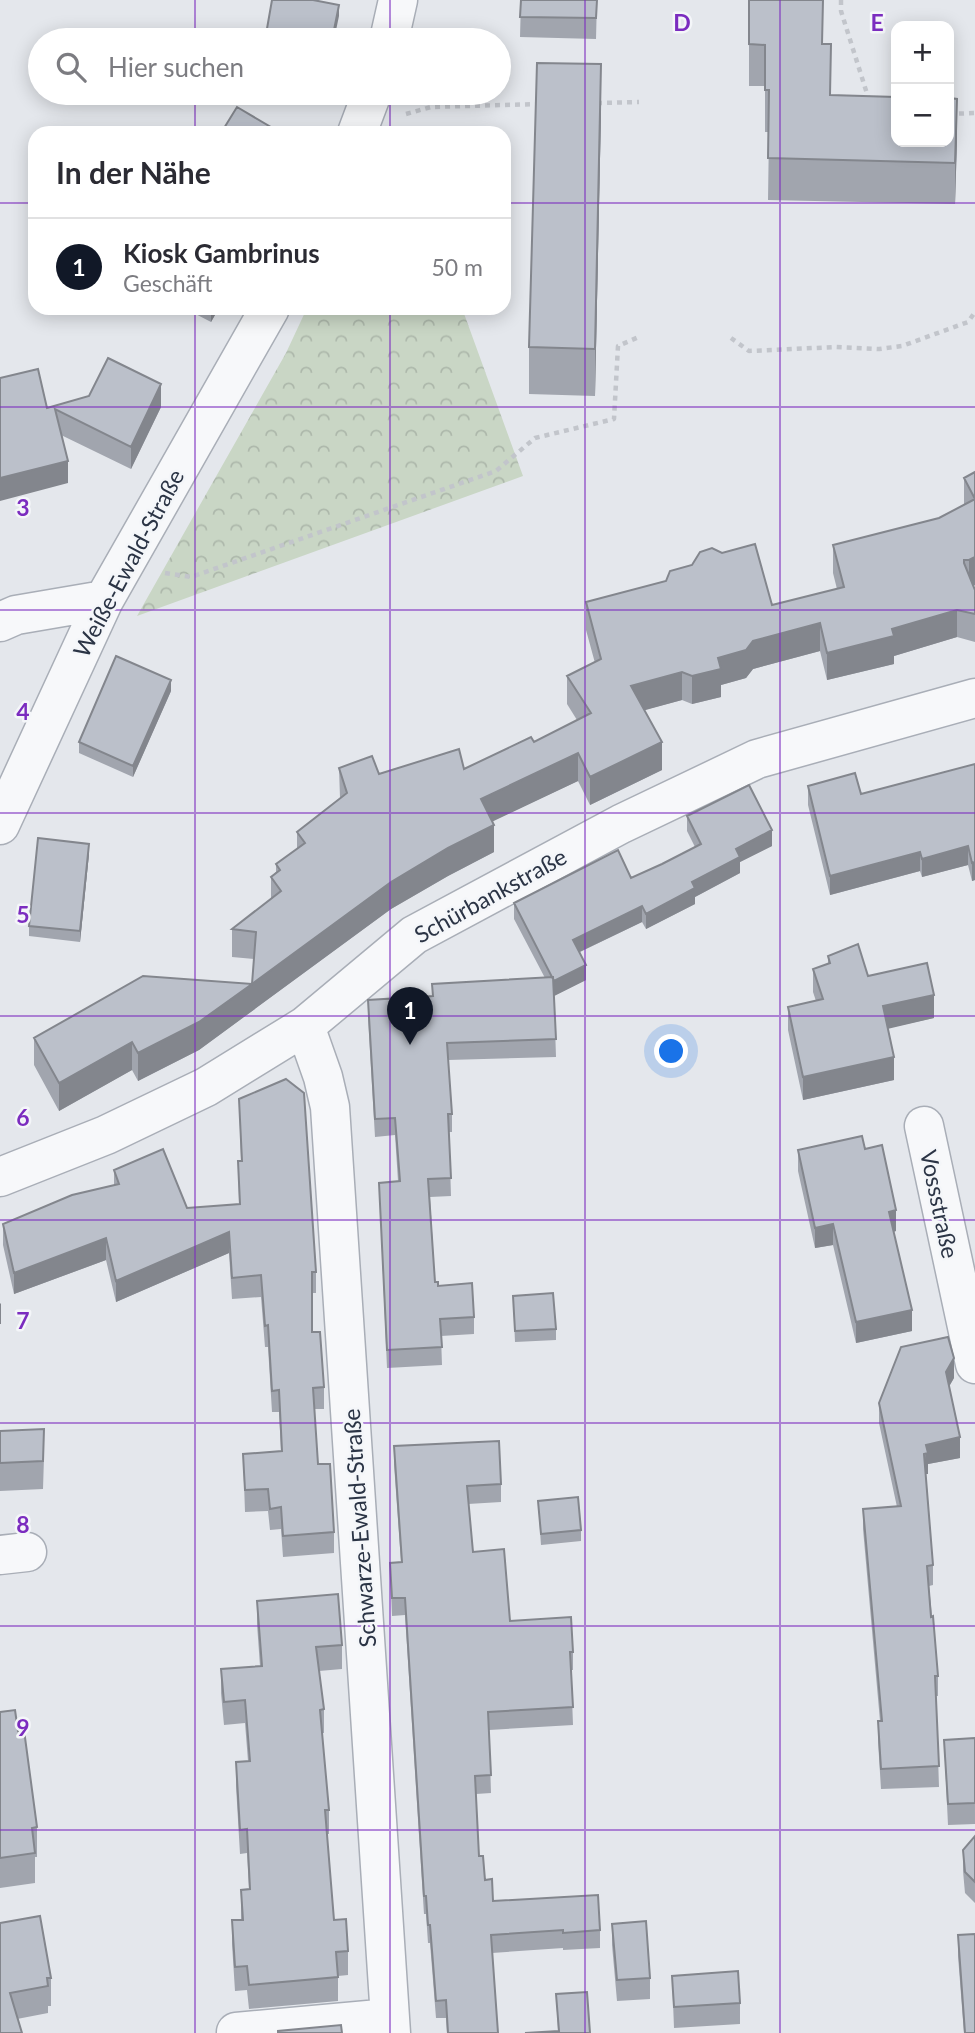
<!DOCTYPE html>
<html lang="de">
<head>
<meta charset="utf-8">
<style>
  :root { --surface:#fff; --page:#f2f2f3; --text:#2b2b33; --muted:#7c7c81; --line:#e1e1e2; --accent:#111827 }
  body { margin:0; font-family:Lato,sans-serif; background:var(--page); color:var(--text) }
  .controls { position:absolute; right:21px; top:21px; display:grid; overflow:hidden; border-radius:14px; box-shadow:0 4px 18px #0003 }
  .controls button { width:63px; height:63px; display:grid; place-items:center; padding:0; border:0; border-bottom:2px solid var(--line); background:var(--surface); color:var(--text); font:35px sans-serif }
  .you { position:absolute; left:672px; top:1052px; width:24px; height:24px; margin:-18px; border:5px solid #fff; border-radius:50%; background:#1a73e8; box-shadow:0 0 0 10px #1a73e833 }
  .badge { display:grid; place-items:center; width:46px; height:46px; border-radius:50%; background:var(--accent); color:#fff; font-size:23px; font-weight:700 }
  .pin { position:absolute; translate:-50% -58px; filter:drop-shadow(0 2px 4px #0008) }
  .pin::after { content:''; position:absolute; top:37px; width:24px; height:21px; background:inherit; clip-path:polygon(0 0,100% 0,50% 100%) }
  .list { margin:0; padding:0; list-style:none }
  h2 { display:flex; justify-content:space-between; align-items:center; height:91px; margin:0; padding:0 28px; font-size:30px }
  h2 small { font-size:23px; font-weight:400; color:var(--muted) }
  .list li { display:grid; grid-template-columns:46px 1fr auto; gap:21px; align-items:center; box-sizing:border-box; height:98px; padding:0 28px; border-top:2px solid var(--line) }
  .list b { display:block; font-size:26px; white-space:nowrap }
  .list p { margin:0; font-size:23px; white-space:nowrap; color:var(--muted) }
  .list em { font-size:23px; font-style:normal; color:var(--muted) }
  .icon { flex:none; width:38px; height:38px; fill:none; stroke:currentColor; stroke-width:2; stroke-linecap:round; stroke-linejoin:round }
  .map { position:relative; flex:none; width:975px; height:2033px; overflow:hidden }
  .search { position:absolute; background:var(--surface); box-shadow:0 4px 18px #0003; left:28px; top:28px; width:483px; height:77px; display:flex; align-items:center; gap:18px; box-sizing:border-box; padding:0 24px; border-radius:38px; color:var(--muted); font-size:26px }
  .panel { position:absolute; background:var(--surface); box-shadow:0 4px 18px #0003; left:28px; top:126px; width:483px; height:189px; border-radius:21px }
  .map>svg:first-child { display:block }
</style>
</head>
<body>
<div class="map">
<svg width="975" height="2033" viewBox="0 0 975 2033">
  <defs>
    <pattern id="forest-crowns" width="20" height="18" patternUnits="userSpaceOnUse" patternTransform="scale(1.75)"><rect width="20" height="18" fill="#c9d6c5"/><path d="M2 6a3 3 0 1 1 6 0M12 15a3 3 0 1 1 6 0" fill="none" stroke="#adb8ab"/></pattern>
  </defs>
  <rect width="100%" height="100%" fill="#e4e7ec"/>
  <path fill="url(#forest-crowns)" d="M 307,308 L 462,308 L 523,476 L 137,616 L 286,353 Z"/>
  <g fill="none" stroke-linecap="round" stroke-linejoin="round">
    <defs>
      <path id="minor" d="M 389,40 L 398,0
        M 357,133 L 372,93
        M 0,622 L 16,615 L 104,600
        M 0,825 L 104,600 L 270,308
        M 305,1026 L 323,1077 L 330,1107 L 391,2033
        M 924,1126 L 975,1364
        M 0,1177 L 106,1135 L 206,1087 L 305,1026 L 414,935 L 621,824 L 757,759 L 975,698
        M 0,1555 L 27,1552
        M 236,2032 L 390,2018"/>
    </defs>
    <use href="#minor" stroke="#a9aeb7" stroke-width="41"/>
    <path stroke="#c2c5cb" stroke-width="4.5" stroke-dasharray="5 5" stroke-linecap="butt" d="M 841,0 L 841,11 L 869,100
      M 417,93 L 431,107
      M 597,103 L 639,102
      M 406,114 L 431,107 L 540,104
      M 949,114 L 975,113
      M 731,338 L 749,351 L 836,347 L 879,349 L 902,346 L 968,322 L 975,312
      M 165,573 L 191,577 L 496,471 L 535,438 L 614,419 L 618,346 L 641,336"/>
    <use href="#minor" stroke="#f7f8fa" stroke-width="38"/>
  </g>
  <path fill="#a1a5ae" d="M 521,0 L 597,0 L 596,39 L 520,37 Z
    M 823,0 L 823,44 L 830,95 L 957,140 L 955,204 L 768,200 L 769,132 L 765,132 L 765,86 L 749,86 L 749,44 Z
    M 601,111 L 595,396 L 529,394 L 529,347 Z
    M 184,308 L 219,308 L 211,322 Z
    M 161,407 L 131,469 L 61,435 L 68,483 L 47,408 Z
    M 975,472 L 975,585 L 973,586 L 975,590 L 975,642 L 957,637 L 894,656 L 894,664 L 827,680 L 820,651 L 753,669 L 746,678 L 721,685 L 721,697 L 692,704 L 682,700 L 644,710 L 662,770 L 590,805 L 578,781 L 492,821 L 494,852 L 448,876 L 391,909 L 199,1050 L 138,1081 L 132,1070 L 59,1111 L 34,1065 L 34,1038 L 252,984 L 254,959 L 232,957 L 232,929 L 271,899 L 271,877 L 276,872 L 276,864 L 297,849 L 297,832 L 340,798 L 339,768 L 379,774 L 464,769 L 534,742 L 577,720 L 567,704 L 567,676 L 595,663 L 586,630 L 586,602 L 772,605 L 837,589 L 833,573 L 833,545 L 939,518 L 964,505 L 964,478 Z
    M 171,691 L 133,777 L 79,753 L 79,742 Z
    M 975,764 L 975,880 L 972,881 L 968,865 L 922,877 L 920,871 L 830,895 L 808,805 L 808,786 L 861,794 Z
    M 687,816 L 772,846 L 740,862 L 740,873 L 695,897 L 695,904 L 646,929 L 642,922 L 580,952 L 586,980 L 554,996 L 556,1057 L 448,1060 L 452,1114 L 452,1132 L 449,1132 L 451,1196 L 430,1197 L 435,1282 L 474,1317 L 474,1334 L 441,1336 L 442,1365 L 387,1368 L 379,1183 L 398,1181 L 395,1135 L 375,1137 L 368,1017 L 368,1000 L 432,996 L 432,984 L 545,978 L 514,919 L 514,903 L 631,878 L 662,864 L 695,847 L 687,831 Z
    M 89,854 L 80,942 L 29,936 L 29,926 Z
    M 828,956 L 868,976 L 934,1018 L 888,1028 L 894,1080 L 803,1100 L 788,1030 L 788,1007 L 816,1001 L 813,992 L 813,969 L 828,964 Z
    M 239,1099 L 316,1272 L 316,1293 L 312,1293 L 312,1332 L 324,1387 L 324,1409 L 314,1409 L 318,1464 L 334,1532 L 334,1553 L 283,1557 L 281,1529 L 270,1530 L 268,1511 L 245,1512 L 243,1454 L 281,1451 L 279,1412 L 272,1412 L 268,1347 L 265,1347 L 261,1297 L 232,1299 L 229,1253 L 116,1302 L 106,1260 L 14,1294 L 3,1245 L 3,1224 L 114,1186 L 114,1170 L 187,1208 L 239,1204 L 238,1161 L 241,1161 Z
    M 865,1149 L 896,1231 L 893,1232 L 912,1331 L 856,1343 L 833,1245 L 815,1248 L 798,1171 L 798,1150 Z
    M 513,1296 L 556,1329 L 556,1340 L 515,1342 Z
    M 954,1378 L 949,1386 L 960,1458 L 928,1464 L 928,1474 L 926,1474 L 933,1565 L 933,1585 L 929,1586 L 938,1676 L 938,1696 L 936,1696 L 939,1787 L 881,1789 L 878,1741 L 878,1721 L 880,1721 L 863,1529 L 863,1509 L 897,1507 L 879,1423 L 879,1403 Z
    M 0,1431 L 44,1457 L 43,1489 L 0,1491 Z
    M 394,1446 L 501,1484 L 501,1502 L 468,1504 L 473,1552 L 510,1621 L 573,1652 L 573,1670 L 571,1670 L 573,1725 L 489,1730 L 491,1793 L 476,1794 L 479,1856 L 485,1880 L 493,1901 L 600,1930 L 600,1948 L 563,1950 L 563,1948 L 492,1953 L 498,2033 L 447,2033 L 446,2018 L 436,2018 L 430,1943 L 428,1943 L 426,1914 L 424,1914 L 405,1615 L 392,1616 L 390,1563 L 401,1562 L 394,1464 Z
    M 538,1501 L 581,1530 L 581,1541 L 541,1545 Z
    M 257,1601 L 342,1645 L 342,1669 L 319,1671 L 324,1709 L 324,1733 L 322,1733 L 329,1810 L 329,1834 L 327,1834 L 334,1920 L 348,1951 L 348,1975 L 338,1976 L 338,2001 L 249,2009 L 247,1990 L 235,1991 L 232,1944 L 232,1920 L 241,1920 L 241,1890 L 249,1889 L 247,1853 L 240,1854 L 236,1786 L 236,1762 L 248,1761 L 245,1723 L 224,1725 L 221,1693 L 221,1669 L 260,1666 L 257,1624 Z
    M 0,1712 L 18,1731 L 37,1827 L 37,1857 L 35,1857 L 35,1883 L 0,1888 Z
    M 975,1738 L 975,1824 L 948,1825 L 944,1740 Z
    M 975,1836 L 975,1903 L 965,1893 L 963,1871 L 963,1850 Z
    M 0,1923 L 51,1978 L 51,2006 L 48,2006 L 48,2013 L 17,2019 L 0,2033 Z
    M 612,1924 L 650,1978 L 650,1999 L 617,2001 L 612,1945 Z
    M 958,1935 L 975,2033 L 964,2033 L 958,1956 Z
    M 672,1976 L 740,2003 L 740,2024 L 674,2028 Z
    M 556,1994 L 590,2033 L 558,2031 Z"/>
  <path fill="#83868d" d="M 339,5 L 339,16 L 334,40 L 332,40 Z
    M 601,64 L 601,111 L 595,396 L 595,349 Z
    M 957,99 L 957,140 L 955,204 L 955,163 Z
    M 213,308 L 219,308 L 211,322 L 211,312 Z
    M 161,384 L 161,407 L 131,469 L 131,447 Z
    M 68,461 L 68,483 L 0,501 L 0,478 Z
    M 975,557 L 975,585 L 969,588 L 969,560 Z
    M 957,610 L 957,637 L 894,656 L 894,664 L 827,680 L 827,653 L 892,629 Z
    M 820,623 L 820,651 L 753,669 L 746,678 L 721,685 L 721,697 L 692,704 L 692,676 L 718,658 L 753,641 Z
    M 682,672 L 682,700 L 631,714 L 631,686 Z
    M 171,680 L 171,691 L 133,777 L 133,766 Z
    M 662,742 L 662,770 L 590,805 L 590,777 Z
    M 578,753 L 578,781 L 481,827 L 481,799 Z
    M 494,825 L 494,852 L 448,876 L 391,909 L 199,1050 L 138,1081 L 138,1053 L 199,1022 L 391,882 L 448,848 Z
    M 772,830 L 772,846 L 740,862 L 740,873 L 695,897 L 695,904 L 646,929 L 646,914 L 736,849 Z
    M 89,844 L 89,854 L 80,942 L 80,931 Z
    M 968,846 L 968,865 L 922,877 L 922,859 Z
    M 920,852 L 920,871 L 830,895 L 830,876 Z
    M 975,862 L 975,880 L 972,881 L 972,863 Z
    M 642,906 L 642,922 L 573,955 L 573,940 Z
    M 586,965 L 586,980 L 554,996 L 554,981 Z
    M 934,995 L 934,1018 L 883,1030 L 883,1006 Z
    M 132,1042 L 132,1070 L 59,1111 L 59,1083 Z
    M 894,1057 L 894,1080 L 803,1100 L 803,1077 Z
    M 896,1210 L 896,1231 L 889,1233 L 889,1212 Z
    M 833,1224 L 833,1245 L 815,1248 L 815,1228 Z
    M 229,1232 L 229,1253 L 116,1302 L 116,1281 Z
    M 106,1238 L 106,1260 L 14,1294 L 14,1273 Z
    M 1,1303 L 1,1324 L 0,1324 L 0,1304 Z
    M 912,1310 L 912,1331 L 856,1343 L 856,1322 Z
    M 954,1358 L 954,1378 L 946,1392 L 946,1372 Z
    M 960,1437 L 960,1458 L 928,1464 L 928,1474 L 924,1474 L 926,1445 Z"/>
  <path fill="#bbc0ca" stroke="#83868d" stroke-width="2" d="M 272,0 L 313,0 L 339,5 L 332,40 L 265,40 Z
    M 521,0 L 597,0 L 596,18 L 520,17 Z
    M 749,0 L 823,0 L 822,44 L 831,44 L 830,95 L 896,97 L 896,142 L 949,142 L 949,98 L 957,99 L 955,163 L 768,158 L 769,90 L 765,90 L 765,45 L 749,44 Z
    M 537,63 L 601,64 L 595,349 L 529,347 Z
    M 237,107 L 281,133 L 221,133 Z
    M 108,358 L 161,384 L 131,447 L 55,409 L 68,461 L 0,478 L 0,378 L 38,369 L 47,408 L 89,396 Z
    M 975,472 L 975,557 L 969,560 L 964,560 L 964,563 L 975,590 L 975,614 L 957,610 L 892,629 L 894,636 L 827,653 L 820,623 L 753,641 L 746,650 L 718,658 L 721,669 L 692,676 L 682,672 L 631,686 L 662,742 L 590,777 L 578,753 L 481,799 L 494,825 L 448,848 L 391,882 L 252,984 L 199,1022 L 138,1053 L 132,1042 L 59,1083 L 34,1038 L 143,976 L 252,984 L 256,932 L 232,929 L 281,891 L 271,877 L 280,870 L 276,864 L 305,843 L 297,832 L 347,793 L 339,768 L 372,756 L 379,774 L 459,749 L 464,769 L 531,737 L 534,742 L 591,713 L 567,676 L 601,659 L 586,602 L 666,581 L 670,571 L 692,565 L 700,552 L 712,548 L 722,553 L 755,544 L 772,605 L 844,587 L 833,545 L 939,518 L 975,499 L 964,478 Z
    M 116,656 L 171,680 L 133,766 L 79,742 Z
    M 975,764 L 975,862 L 972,863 L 968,846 L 922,859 L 920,852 L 830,876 L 808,786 L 855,773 L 861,794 Z
    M 749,785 L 772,830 L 736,849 L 740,857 L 692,882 L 695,888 L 646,914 L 642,906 L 573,940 L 586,965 L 554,981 L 514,903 L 618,850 L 631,878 L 662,864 L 701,844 L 687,816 Z
    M 38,838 L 89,844 L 80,931 L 29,926 Z
    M 858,944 L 868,976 L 927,963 L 934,995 L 883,1006 L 894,1057 L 803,1077 L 788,1007 L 823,999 L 813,969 L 830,963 L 828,956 Z
    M 553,977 L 556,1039 L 447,1043 L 452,1114 L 448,1114 L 451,1178 L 428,1179 L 435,1282 L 438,1282 L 438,1286 L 472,1283 L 474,1317 L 440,1319 L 442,1347 L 387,1350 L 379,1183 L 400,1181 L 395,1118 L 375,1119 L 368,1000 L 433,996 L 432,984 Z
    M 286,1079 L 304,1093 L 316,1272 L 312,1272 L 312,1332 L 320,1332 L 324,1387 L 313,1388 L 318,1464 L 330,1464 L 334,1532 L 283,1536 L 281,1507 L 270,1509 L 268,1489 L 245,1490 L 243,1454 L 282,1451 L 279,1390 L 272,1391 L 268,1325 L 265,1326 L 261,1275 L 232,1278 L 229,1232 L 116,1281 L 106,1238 L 14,1273 L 3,1224 L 72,1195 L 119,1184 L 114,1170 L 163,1149 L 187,1208 L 240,1204 L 238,1161 L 242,1161 L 239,1099 Z
    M 862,1136 L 865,1149 L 882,1145 L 896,1210 L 889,1212 L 912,1310 L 856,1322 L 833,1224 L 815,1228 L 798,1150 Z
    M 553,1293 L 556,1329 L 515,1331 L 513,1296 Z
    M 948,1337 L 954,1358 L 946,1372 L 960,1437 L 926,1445 L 928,1453 L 924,1454 L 933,1565 L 927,1566 L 931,1617 L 933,1616 L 938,1676 L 935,1676 L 939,1766 L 881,1769 L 878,1721 L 882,1721 L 863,1509 L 901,1506 L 879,1403 L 901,1347 Z
    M 44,1429 L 43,1461 L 0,1463 L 0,1431 Z
    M 499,1441 L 501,1484 L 467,1486 L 473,1552 L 504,1549 L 510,1621 L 571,1617 L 573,1652 L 570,1652 L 573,1707 L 488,1712 L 491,1775 L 475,1776 L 479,1856 L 483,1856 L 485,1880 L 492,1879 L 493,1901 L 598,1895 L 600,1930 L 563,1933 L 563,1930 L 491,1935 L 498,2033 L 448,2033 L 446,2000 L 436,2001 L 430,1925 L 428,1925 L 426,1896 L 424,1896 L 405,1598 L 392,1598 L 390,1563 L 402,1562 L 394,1446 Z
    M 578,1497 L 581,1530 L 541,1534 L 538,1501 Z
    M 338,1594 L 342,1645 L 316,1647 L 324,1709 L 320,1710 L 329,1810 L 325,1810 L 334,1920 L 346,1919 L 348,1951 L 336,1952 L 338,1977 L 249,1985 L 247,1966 L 235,1967 L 232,1920 L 243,1920 L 241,1890 L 250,1889 L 247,1829 L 240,1830 L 236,1762 L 250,1761 L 245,1700 L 224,1702 L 221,1669 L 262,1666 L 257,1601 Z
    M 15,1710 L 18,1731 L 24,1730 L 37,1827 L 32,1828 L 35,1853 L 0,1858 L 0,1712 Z
    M 975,1738 L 975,1803 L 948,1804 L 944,1740 Z
    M 975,1836 L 975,1882 L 965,1872 L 963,1850 Z
    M 40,1916 L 51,1978 L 47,1978 L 48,1986 L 10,1993 L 22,2033 L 0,2033 L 0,1923 Z
    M 646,1921 L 650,1978 L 617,1980 L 612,1924 Z
    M 975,1934 L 975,2033 L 965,2033 L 958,1935 Z
    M 738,1971 L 740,2003 L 674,2007 L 672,1976 Z
    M 587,1992 L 590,2033 L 525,2033 L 559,2031 L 556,1994 Z
    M 341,2025 L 342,2033 L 278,2033 L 278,2031 Z"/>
  <path fill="none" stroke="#7b2cbf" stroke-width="2" stroke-opacity="0.55" d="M 195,0 L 195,40M 390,0 L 390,40M 585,0 L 585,2033M 780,0 L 780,2033M 195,93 L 195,133M 390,93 L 390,133M 0,203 L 35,203M 504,203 L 975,203M 195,308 L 195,2033M 390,308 L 390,2033M 0,407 L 975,407M 0,610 L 975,610M 0,813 L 975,813M 0,1016 L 975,1016M 0,1220 L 975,1220M 0,1423 L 975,1423M 0,1626 L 975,1626M 0,1830 L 975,1830"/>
  <g text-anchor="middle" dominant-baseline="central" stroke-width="5" stroke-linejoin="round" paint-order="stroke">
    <g font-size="23" fill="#2b3445" stroke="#f4f6f9">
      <text transform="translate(128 563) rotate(-62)">Weiße-Ewald-Straße</text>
      <text transform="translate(490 895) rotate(-29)">Schürbankstraße</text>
      <text transform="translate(940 1204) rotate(78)">Vossstraße</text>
      <text transform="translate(359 1528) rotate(-94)">Schwarze-Ewald-Straße</text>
    </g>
  </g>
  <g font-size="23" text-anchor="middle" font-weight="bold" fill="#7b2cbf" stroke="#f4f6f9" stroke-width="5" stroke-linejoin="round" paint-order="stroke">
    <text x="682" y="31">D</text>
    <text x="877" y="31">E</text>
    <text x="23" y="516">3</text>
    <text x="23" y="720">4</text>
    <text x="23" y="923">5</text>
    <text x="23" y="1126">6</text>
    <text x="23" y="1329">7</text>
    <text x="23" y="1533">8</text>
    <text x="23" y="1736">9</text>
  </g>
</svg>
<div class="controls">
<button>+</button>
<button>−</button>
</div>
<div class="you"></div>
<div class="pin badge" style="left:410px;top:1045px">1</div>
<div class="search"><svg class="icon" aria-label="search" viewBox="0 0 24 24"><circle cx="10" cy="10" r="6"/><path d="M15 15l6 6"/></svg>Hier suchen</div>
<section class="panel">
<h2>In der Nähe<small></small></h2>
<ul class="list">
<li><span class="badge">1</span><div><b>Kiosk Gambrinus</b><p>Geschäft</p></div><em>50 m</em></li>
</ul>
</section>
</div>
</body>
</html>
